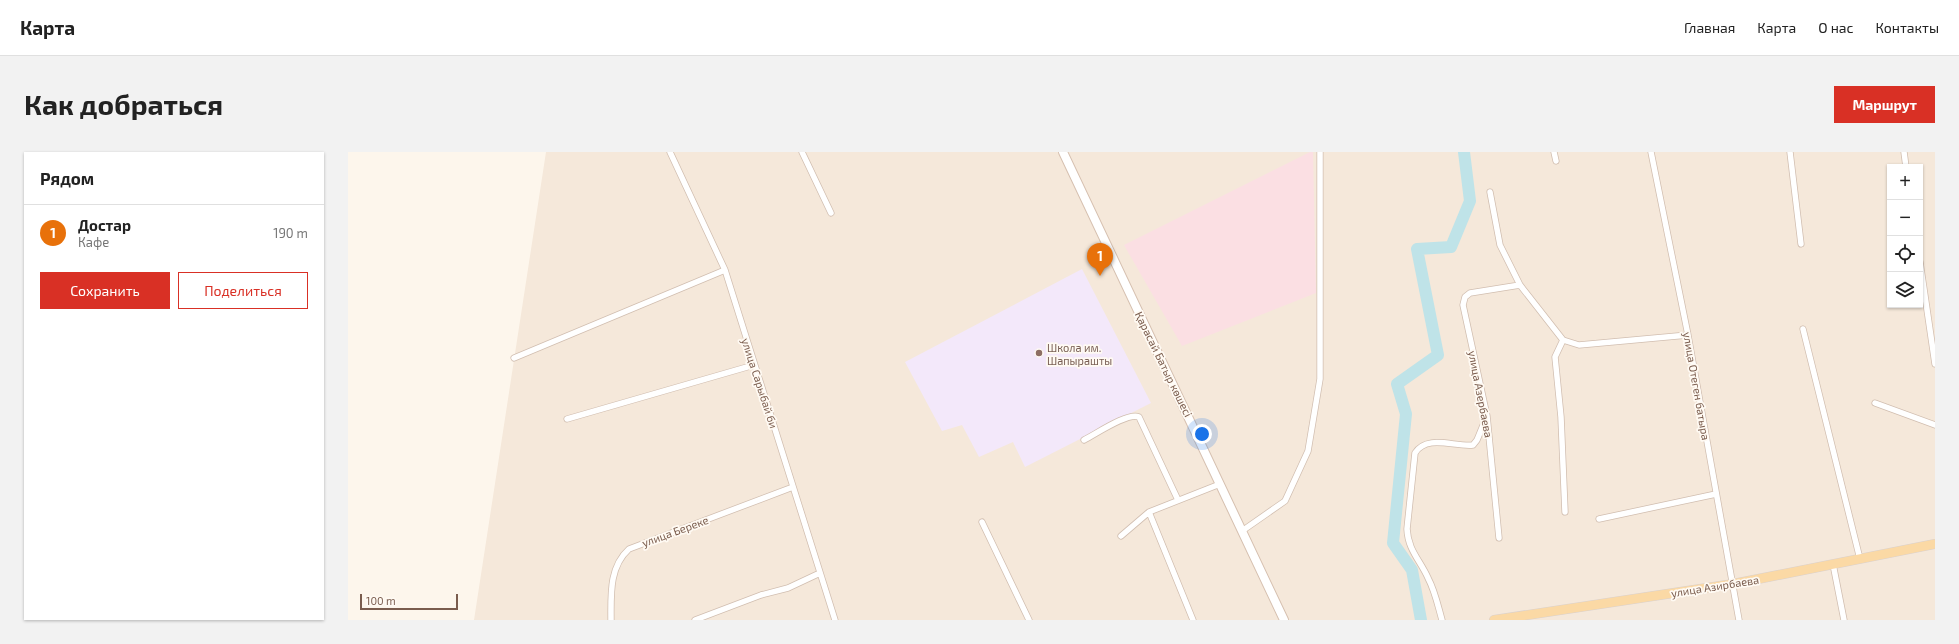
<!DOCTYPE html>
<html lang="ru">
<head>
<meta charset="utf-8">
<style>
  :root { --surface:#fff; --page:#f2f2f2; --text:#222; --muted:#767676; --line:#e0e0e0; --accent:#d93025 }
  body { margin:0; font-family:"Exo 2",sans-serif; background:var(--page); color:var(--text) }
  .controls { position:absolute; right:12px; top:12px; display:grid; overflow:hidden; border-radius:0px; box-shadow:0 1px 3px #0004 }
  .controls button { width:36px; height:36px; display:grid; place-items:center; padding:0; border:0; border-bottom:1px solid var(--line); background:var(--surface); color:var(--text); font:20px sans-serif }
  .scale { position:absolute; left:12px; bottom:10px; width:98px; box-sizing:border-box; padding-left:4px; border:2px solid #7a5c4d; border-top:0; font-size:11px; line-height:14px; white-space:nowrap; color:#7a5c4d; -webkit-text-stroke:3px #fffaf3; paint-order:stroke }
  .you { position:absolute; left:854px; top:282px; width:14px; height:14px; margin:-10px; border:3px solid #fff; border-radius:50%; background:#1a73e8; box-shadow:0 0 0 6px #1a73e833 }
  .badge { display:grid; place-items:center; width:26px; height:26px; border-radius:50%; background:var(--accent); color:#fff; font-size:13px; font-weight:700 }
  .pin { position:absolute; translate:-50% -33px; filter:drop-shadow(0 1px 2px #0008) }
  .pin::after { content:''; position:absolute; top:21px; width:14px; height:12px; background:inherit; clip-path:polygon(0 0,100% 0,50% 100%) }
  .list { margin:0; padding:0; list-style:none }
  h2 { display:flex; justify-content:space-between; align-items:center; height:52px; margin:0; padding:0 16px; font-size:17px }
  h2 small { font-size:13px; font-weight:400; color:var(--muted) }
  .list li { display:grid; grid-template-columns:26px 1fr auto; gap:12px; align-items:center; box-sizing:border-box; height:56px; padding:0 16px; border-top:1px solid var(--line) }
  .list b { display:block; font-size:15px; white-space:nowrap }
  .list p { margin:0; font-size:13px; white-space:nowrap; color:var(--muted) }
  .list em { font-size:13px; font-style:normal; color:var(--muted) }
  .actions { display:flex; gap:8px; padding:12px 16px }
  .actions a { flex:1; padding:9px 0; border:1px solid var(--accent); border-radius:0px; text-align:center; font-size:14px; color:var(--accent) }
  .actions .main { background:var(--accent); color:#fff }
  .icon { flex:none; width:22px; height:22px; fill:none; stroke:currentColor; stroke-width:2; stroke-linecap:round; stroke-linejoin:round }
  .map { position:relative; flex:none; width:1587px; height:468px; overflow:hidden; border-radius:0px }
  header { display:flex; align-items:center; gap:24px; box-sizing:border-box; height:56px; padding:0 20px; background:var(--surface); border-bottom:1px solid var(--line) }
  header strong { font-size:19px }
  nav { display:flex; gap:22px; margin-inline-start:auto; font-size:14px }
  .intro { display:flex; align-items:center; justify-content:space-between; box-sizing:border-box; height:96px; padding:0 24px }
  h1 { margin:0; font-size:28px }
  .button { padding:10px 18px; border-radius:0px; background:var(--accent); color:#fff; font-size:14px; font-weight:700 }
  main { display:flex; gap:24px; padding:0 24px }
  aside { flex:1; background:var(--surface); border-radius:0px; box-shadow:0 1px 3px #0004 }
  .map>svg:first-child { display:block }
</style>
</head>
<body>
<header>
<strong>Карта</strong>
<nav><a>Главная</a><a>Карта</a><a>О нас</a><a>Контакты</a></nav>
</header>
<div class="intro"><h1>Как добраться</h1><a class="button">Маршрут</a></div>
<main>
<aside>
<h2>Рядом<small></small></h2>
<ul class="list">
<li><span class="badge" style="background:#e8710a">1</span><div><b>Достар</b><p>Кафе</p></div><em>190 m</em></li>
</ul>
<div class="actions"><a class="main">Сохранить</a><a>Поделиться</a></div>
</aside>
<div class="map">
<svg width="1587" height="468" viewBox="0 0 1587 468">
  <rect width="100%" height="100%" fill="#fdf6ec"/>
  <path fill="#f5e8da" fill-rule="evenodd" d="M 198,0 L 1587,0 L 1587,468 L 126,468 ZM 1542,15 L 1572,15 L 1572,153 L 1542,153 Z"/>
  <path fill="#f3e8fa" d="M 734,117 L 803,251 L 677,315 L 665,290 L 631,305 L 614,273 L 594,279 L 557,210 Z"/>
  <path fill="#fbdfe3" d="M 962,0 L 965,0 L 968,141 L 834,194 L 776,93 Z"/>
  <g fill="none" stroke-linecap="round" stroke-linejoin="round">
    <path stroke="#bfe3e8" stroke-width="12" d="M 1073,468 L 1064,418 L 1045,391 L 1058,262 L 1049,232 L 1090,203 L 1069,97 L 1103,95 L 1122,49 L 1116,0"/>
    <defs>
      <path id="street" d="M 322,0 L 377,118 L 487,468
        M 454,0 L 483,61
        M 1206,0 L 1208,9
        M 1303,0 L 1340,183 L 1391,468
        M 1442,0 L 1453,92
        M 1556,0 L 1558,15
        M 1142,40 L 1152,93 L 1172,133
        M 1572,110 L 1587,212
        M 1455,177 L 1512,407
        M 1215,188 L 1207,205 L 1213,265 L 1217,360
        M 166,206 L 377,118
        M 1527,251 L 1587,273
        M 219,267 L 406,213
        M 736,288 C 748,282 780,260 791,265 L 830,348
        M 801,360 L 845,468
        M 1251,367 L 1368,342
        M 634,370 L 681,468
        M 894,379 L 937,349 L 960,299 L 972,227 L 972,0
        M 773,384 L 801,360 L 872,332
        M 1151,386 L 1139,264 L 1115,153 L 1117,145 L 1122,141 L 1172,133 L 1215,188 L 1231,193 L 1340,183
        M 1485,412 L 1496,468
        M 263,468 C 263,443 261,415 281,397 L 445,335
        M 347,468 L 413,443 L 440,436 L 472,421
        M 1094,468 C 1090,454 1087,439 1080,426 C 1072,408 1060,398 1059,377 L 1067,301 C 1079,282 1106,295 1125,293 L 1129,288 L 1138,266"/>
      <path id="secondary" d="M 715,0 L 936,468"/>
      <path id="primary" d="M 1146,468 L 1385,432 L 1587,392"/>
    </defs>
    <use href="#street" stroke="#d1beb0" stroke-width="7"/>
    <use href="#secondary" stroke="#d6c0b0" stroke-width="10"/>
    <use href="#primary" stroke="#dad1cd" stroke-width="10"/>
    <use href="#street" stroke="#fff" stroke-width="5.5"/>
    <use href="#secondary" stroke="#fff" stroke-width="8"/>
    <use href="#primary" stroke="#fbd9a5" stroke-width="9"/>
  </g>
  <circle fill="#8d6e63" stroke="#fffaf3" stroke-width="1.5" cx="691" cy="201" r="4"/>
  <g text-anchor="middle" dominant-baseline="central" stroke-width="3.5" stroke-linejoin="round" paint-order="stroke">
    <g font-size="11" fill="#785e54" stroke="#fffaf3" text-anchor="start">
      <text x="699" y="195">Школа им.<tspan x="699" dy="13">Шапырашты</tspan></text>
    </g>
    <g font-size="11" fill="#7a5c4d" stroke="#fffaf3">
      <text transform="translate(816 212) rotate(64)">Қарасай Батыр көшесі</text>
      <text transform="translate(412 231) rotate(72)">улица Сарыбай би</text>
      <text transform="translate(1349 234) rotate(80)">улица Отеген батыра</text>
      <text transform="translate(1133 242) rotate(79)">улица Азербаева</text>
      <text transform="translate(327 379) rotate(-20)">улица Береке</text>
      <text transform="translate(1367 434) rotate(-9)">улица Азирбаева</text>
    </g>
  </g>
</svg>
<div class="controls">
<button>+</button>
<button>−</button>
<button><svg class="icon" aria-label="locate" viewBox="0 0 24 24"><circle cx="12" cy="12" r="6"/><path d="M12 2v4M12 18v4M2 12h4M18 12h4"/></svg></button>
<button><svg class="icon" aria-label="layers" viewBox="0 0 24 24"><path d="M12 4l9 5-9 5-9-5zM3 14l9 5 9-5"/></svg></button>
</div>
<div class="scale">100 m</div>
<div class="you"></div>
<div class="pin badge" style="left:752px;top:124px;background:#e8710a">1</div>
</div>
</main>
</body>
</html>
